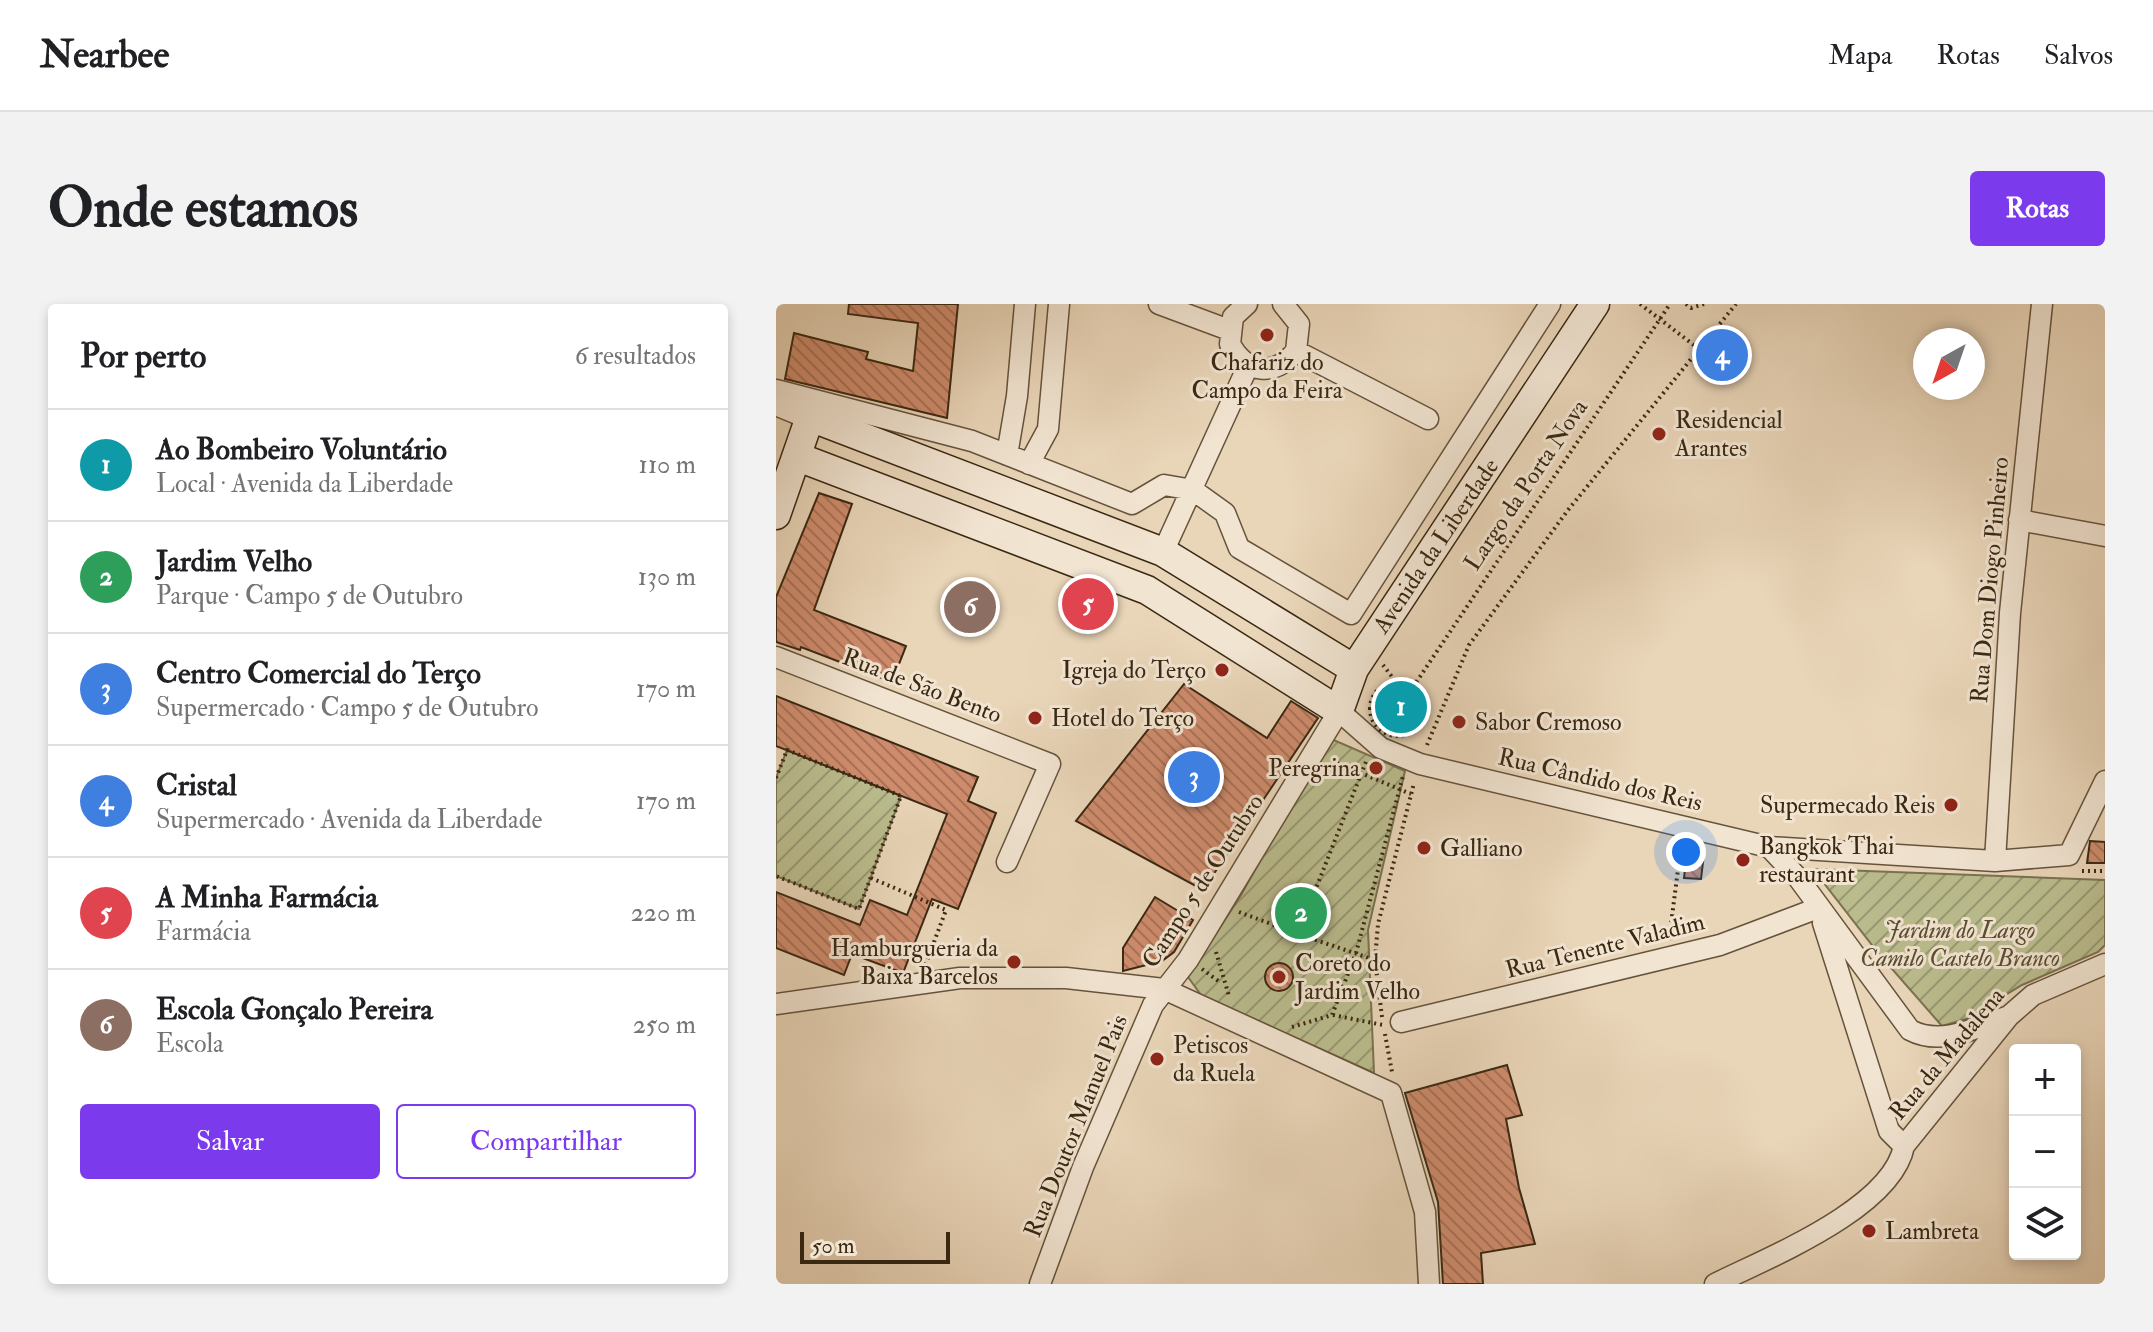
<!DOCTYPE html>
<html lang="pt">
<head>
<meta charset="utf-8">
<style>
  :root { --surface:#fff; --page:#f2f2f2; --text:#202124; --muted:#757577; --line:#e0e0e0; --accent:#7c3aed }
  body { margin:0; font-family:"IM FELL Double Pica",serif; background:var(--page); color:var(--text) }
  .controls { position:absolute; right:24px; bottom:24px; display:grid; overflow:hidden; border-radius:8px; box-shadow:0 4px 12px #0003 }
  .controls button { width:72px; height:72px; display:grid; place-items:center; padding:0; border:0; border-bottom:2px solid var(--line); background:var(--surface); color:var(--text); font:40px sans-serif }
  .compass { position:absolute; left:1137px; top:24px; width:72px; height:72px; border-radius:50%; background:var(--surface); box-shadow:0 4px 12px #0003; rotate:220deg }
  .scale { position:absolute; left:24px; bottom:20px; width:150px; box-sizing:border-box; padding-left:8px; border:4px solid #3a2812; border-top:0; font-size:22px; line-height:28px; white-space:nowrap; color:#3a2812; -webkit-text-stroke:6px #f1e4d1; paint-order:stroke }
  .you { position:absolute; left:910px; top:548px; width:28px; height:28px; margin:-20px; border:6px solid #fff; border-radius:50%; background:#1a73e8; box-shadow:0 0 0 12px #1a73e833 }
  .badge { display:grid; place-items:center; width:52px; height:52px; border-radius:50%; background:var(--accent); color:#fff; font-size:26px; font-weight:700 }
  .pin { position:absolute; translate:-50% -50%; border:4px solid #fff; box-shadow:0 2px 8px #0006 }
  .list { margin:0; padding:0; list-style:none }
  h2 { display:flex; justify-content:space-between; align-items:center; height:104px; margin:0; padding:0 32px; font-size:34px }
  h2 small { font-size:26px; font-weight:400; color:var(--muted) }
  .list li { display:grid; grid-template-columns:52px 1fr auto; gap:24px; align-items:center; box-sizing:border-box; height:112px; padding:0 32px; border-top:2px solid var(--line) }
  .list b { display:block; font-size:30px; white-space:nowrap }
  .list p { margin:0; font-size:26px; white-space:nowrap; color:var(--muted) }
  .list em { font-size:26px; font-style:normal; color:var(--muted) }
  .actions { display:flex; gap:16px; padding:24px 32px }
  .actions a { flex:1; padding:18px 0; border:2px solid var(--accent); border-radius:8px; text-align:center; font-size:28px; color:var(--accent) }
  .actions .main { background:var(--accent); color:#fff }
  .icon { flex:none; width:44px; height:44px; fill:none; stroke:currentColor; stroke-width:2; stroke-linecap:round; stroke-linejoin:round }
  .map { position:relative; flex:none; width:1329px; height:980px; overflow:hidden; border-radius:8px }
  header { display:flex; align-items:center; gap:48px; box-sizing:border-box; height:112px; padding:0 40px; background:var(--surface); border-bottom:2px solid var(--line) }
  header strong { font-size:38px }
  nav { display:flex; gap:44px; margin-inline-start:auto; font-size:28px }
  .intro { display:flex; align-items:center; justify-content:space-between; box-sizing:border-box; height:192px; padding:0 48px }
  h1 { margin:0; font-size:56px }
  .button { padding:20px 36px; border-radius:8px; background:var(--accent); color:#fff; font-size:28px; font-weight:700 }
  main { display:flex; gap:48px; padding:0 48px }
  aside { flex:1; background:var(--surface); border-radius:8px; box-shadow:0 4px 12px #0003 }
  .map>svg:first-child { display:block }
</style>
</head>
<body>
<header>
<strong>Nearbee</strong>
<nav><a>Mapa</a><a>Rotas</a><a>Salvos</a></nav>
</header>
<div class="intro"><h1>Onde estamos</h1><a class="button">Rotas</a></div>
<main>
<aside>
<h2>Por perto<small>6 resultados</small></h2>
<ul class="list">
<li><span class="badge" style="background:#0f9aa8">1</span><div><b>Ao Bombeiro Voluntário</b><p>Local · Avenida da Liberdade</p></div><em>110 m</em></li>
<li><span class="badge" style="background:#2e9e5b">2</span><div><b>Jardim Velho</b><p>Parque · Campo 5 de Outubro</p></div><em>130 m</em></li>
<li><span class="badge" style="background:#3f7fe0">3</span><div><b>Centro Comercial do Terço</b><p>Supermercado · Campo 5 de Outubro</p></div><em>170 m</em></li>
<li><span class="badge" style="background:#3f7fe0">4</span><div><b>Cristal</b><p>Supermercado · Avenida da Liberdade</p></div><em>170 m</em></li>
<li><span class="badge" style="background:#e0444e">5</span><div><b>A Minha Farmácia</b><p>Farmácia</p></div><em>220 m</em></li>
<li><span class="badge" style="background:#8d6e63">6</span><div><b>Escola Gonçalo Pereira</b><p>Escola</p></div><em>250 m</em></li>
</ul>
<div class="actions"><a class="main">Salvar</a><a>Compartilhar</a></div>
</aside>
<div class="map">
<svg width="1329" height="980" viewBox="0 0 1329 980">
  <defs>
    <pattern id="garden-furrows" width="10" height="10" patternUnits="userSpaceOnUse" patternTransform="scale(2)"><rect width="10" height="10" fill="#babc8d"/><path d="M-1 1l2-2M0 10L10 0M9 11l2-2" fill="none" stroke="#989972"/></pattern>
    <pattern id="building-back-hatch" width="6" height="6" patternUnits="userSpaceOnUse" patternTransform="scale(2)"><rect width="6" height="6" fill="#ce8c6d"/><path d="M-1 5l2 2M0 0l6 6M5-1l2 2" fill="none" stroke="#a87258"/></pattern>
  </defs>
  <rect width="100%" height="100%" fill="#e9d5b8"/>
  <filter id="stains"><feTurbulence type="fractalNoise" baseFrequency=".0025" numOctaves="4"/><feColorMatrix values="0 0 0 0 .2 0 0 0 0 .09 0 0 0 0 .02 0 0 0 .5 -.17"/></filter>
  <radialGradient id="worn" r=".72"><stop offset=".6" stop-color="#630" stop-opacity="0"/><stop offset="1" stop-color="#630" stop-opacity=".3"/></radialGradient>
  <path fill="url(#garden-furrows)" stroke="#7a7250" stroke-width="2" d="M 553,434 L 629,467 L 592,626 L 598,769 L 425,691 L 412,673 L 465,591 Z
    M 11,446 L 125,492 L 83,605 L 0,572 L 0,474 Z
    M 1037,565 L 1329,576 L 1329,641 L 1322,648 L 1246,681 L 1190,715 L 1166,722 L 1103,650 Z"/>
  <path fill="url(#building-back-hatch)" stroke="#3a2812" stroke-width="2" d="M 73,0 L 182,0 L 171,114 L 9,75 L 18,29 L 92,48 L 90,55 L 137,67 L 142,19 L 72,10 Z
    M 43,189 L 76,200 L 38,306 L 130,342 L 116,378 L 25,343 L 24,346 L 0,338 L 0,293 Z
    M 408,380 L 491,434 L 515,397 L 542,414 L 427,586 L 300,517 Z
    M 0,392 L 202,473 L 192,497 L 220,509 L 182,605 L 156,595 L 127,669 L 76,650 L 68,671 L 0,644 L 0,588 L 84,621 L 94,596 L 131,611 L 171,510 L 0,442 Z
    M 1314,537 L 1329,538 L 1329,559 L 1311,559 Z
    M 911,549 L 928,550 L 925,575 L 908,574 Z
    M 379,593 L 417,616 L 398,648 L 386,657 L 347,667 L 347,644 Z
    M489 673a14 14 0 1 1 28 0a14 14 0 1 1-28 0Z
    M 731,761 L 746,811 L 730,815 L 743,884 L 759,940 L 705,949 L 707,980 L 667,980 L 662,898 L 629,789 Z"/>
  <g fill="none" stroke-linecap="round" stroke-linejoin="round">
    <defs>
      <path id="minor" d="M 383,0 L 453,26
        M 471,0 L 457,13 L 454,40 C 470,70 499,73 520,47 L 523,20 L 507,0
        M 520,47 L 652,115
        M 0,86 L 196,137 L 356,200 L 388,181 L 417,186 L 449,209 L 463,244 L 575,310 L 774,0
        M 231,151 L 241,92 L 249,0
        M 253,160 L 272,125 L 283,0
        M 1243,216 L 1329,232
        M 387,248 L 472,62
        M 0,353 L 274,460 L 231,558
        M 993,543 L 1023,575 L 1134,726 C 1166,743 1201,723 1233,712
        M 1219,557 L 1234,309 L 1266,0
        M 1047,619 L 1113,827 L 1128,842
        M 0,700 L 184,674 L 290,674 L 388,685 L 615,789 L 649,908 L 653,980
        M 625,718 L 944,641 L 1042,604
        M 264,980 L 307,863 L 377,701 L 412,656 L 563,407 L 605,444 L 644,460 L 993,543 L 1219,557 L 1293,551 L 1329,477
        M 939,980 C 991,954 1116,905 1128,842 L 1233,712 L 1257,691 L 1329,660"/>
      <path id="tertiary" d="M 0,99 L 34,113"/>
      <path id="secondary" d="M 22,153 L 371,286 L 563,407 L 578,365 L 819,0
        M 0,211 L 34,113 L 387,248 L 578,365"/>
    </defs>
    <use href="#minor" stroke="#66533c" stroke-width="23"/>
    <use href="#tertiary" stroke="#66533c" stroke-width="27"/>
    <use href="#secondary" stroke="#3a2812" stroke-width="31"/>
    <path stroke="#3a2812" stroke-width="4" stroke-dasharray="2 4" stroke-linecap="butt" d="M 864,0 L 923,45
      M 910,0 L 915,4 L 928,0
      M 607,361 L 620,378
      M594 405a27 27 0 1 1 54 0a27 27 0 1 1-54 0Z
      M 637,383 L 894,0
      M 651,441 L 693,341 L 792,206 L 960,0
      M 556,457 L 635,490
      M 0,474 L 11,446 L 125,492 L 83,605 L 0,572
      M 1306,567 L 1329,567
      M 95,574 L 170,606 L 149,662
      M 463,608 L 522,630 L 591,455
      M 522,630 L 599,656
      M 893,636 L 905,542
      M 440,648 L 453,692
      M 426,665 L 445,679
      M 557,711 L 607,721
      M 606,713 L 599,656 L 602,620 L 638,479
      M 516,723 L 556,711 L 580,649 L 627,472
      M 609,730 L 616,768"/>
    <use href="#minor" stroke="#f1e4d1" stroke-width="20"/>
    <use href="#tertiary" stroke="#f1e4d1" stroke-width="24"/>
    <use href="#secondary" stroke="#f1e4d1" stroke-width="28"/>
  </g>
  <g fill="#8f2418" stroke="#f1e4d1" stroke-width="3">
    <circle cx="491" cy="31" r="8"/>
    <circle cx="883" cy="130" r="8"/>
    <circle cx="446" cy="366" r="8"/>
    <circle cx="259" cy="414" r="8"/>
    <circle cx="683" cy="418" r="8"/>
    <circle cx="600" cy="464" r="8"/>
    <circle cx="1175" cy="501" r="8"/>
    <circle cx="648" cy="544" r="8"/>
    <circle cx="967" cy="556" r="8"/>
    <circle cx="238" cy="658" r="8"/>
    <circle cx="503" cy="673" r="8"/>
    <circle cx="381" cy="755" r="8"/>
    <circle cx="1093" cy="927" r="8"/>
  </g>
  <g text-anchor="middle" dominant-baseline="central" stroke-width="6" stroke-linejoin="round" paint-order="stroke">
    <g font-size="24" fill="#3a2812" stroke="#f1e4d1" text-anchor="start">
      <text x="491" y="58" text-anchor="middle">Chafariz do<tspan x="491" dy="28">Campo da Feira</tspan></text>
      <text x="899" y="116">Residencial<tspan x="899" dy="28">Arantes</tspan></text>
      <text x="430" y="366" text-anchor="end">Igreja do Terço</text>
      <text x="275" y="414">Hotel do Terço</text>
      <text x="699" y="418">Sabor Cremoso</text>
      <text x="584" y="464" text-anchor="end">Peregrina</text>
      <text x="1159" y="501" text-anchor="end">Supermecado Reis</text>
      <text x="983" y="542">Bangkok Thai<tspan x="983" dy="28">restaurant</tspan></text>
      <text x="664" y="544">Galliano</text>
      <text x="222" y="644" text-anchor="end">Hamburgueria da<tspan x="222" dy="28">Baixa Barcelos</tspan></text>
      <text x="519" y="659">Coreto do<tspan x="519" dy="28">Jardim Velho</tspan></text>
      <text x="397" y="741">Petiscos<tspan x="397" dy="28">da Ruela</tspan></text>
      <text x="1109" y="927">Lambreta</text>
    </g>
    <g font-size="24" fill="#3a2812" stroke="#f1e4d1">
      <text transform="translate(750 181) rotate(-56)">Largo da Porta Nova</text>
      <text transform="translate(660 242) rotate(-56)">Avenida da Liberdade</text>
      <text transform="translate(1214 276) rotate(-85)">Rua Dom Diogo Pinheiro</text>
      <text transform="translate(146 382) rotate(21)">Rua de São Bento</text>
      <text transform="translate(824 476) rotate(13)">Rua Cândido dos Reis</text>
      <text transform="translate(427 577) rotate(-57)">Campo 5 de Outubro</text>
      <text transform="translate(829 642) rotate(-14)">Rua Tenente Valadim</text>
      <text transform="translate(1171 750) rotate(-50)">Rua da Madalena</text>
      <text transform="translate(300 822) rotate(-68)">Rua Doutor Manuel Pais</text>
    </g>
    <g font-size="24" font-style="italic" fill="#5a4d31" stroke="#f1e4d1">
      <text x="1184" y="626">Jardim do Largo<tspan x="1184" dy="28">Camilo Castelo Branco</tspan></text>
    </g>
  </g>
  <rect width="100%" height="100%" filter="url(#stains)"/>
  <rect width="100%" height="100%" fill="url(#worn)"/>
</svg>
<div class="controls">
<button>+</button>
<button>−</button>
<button><svg class="icon" aria-label="layers" viewBox="0 0 24 24"><path d="M12 4l9 5-9 5-9-5zM3 14l9 5 9-5"/></svg></button>
</div>
<svg class="compass" viewBox="-18 -18 36 36"><path d="M0-13l5 13h-10z" fill="#e53935"/><path d="M0 13l5-13h-10z" fill="#757577"/></svg>
<div class="scale">50 m</div>
<div class="you"></div>
<div class="pin badge" style="left:625px;top:403px;background:#0f9aa8">1</div>
<div class="pin badge" style="left:525px;top:609px;background:#2e9e5b">2</div>
<div class="pin badge" style="left:418px;top:473px;background:#3f7fe0">3</div>
<div class="pin badge" style="left:946px;top:51px;background:#3f7fe0">4</div>
<div class="pin badge" style="left:312px;top:300px;background:#e0444e">5</div>
<div class="pin badge" style="left:194px;top:303px;background:#8d6e63">6</div>
</div>
</main>
</body>
</html>
